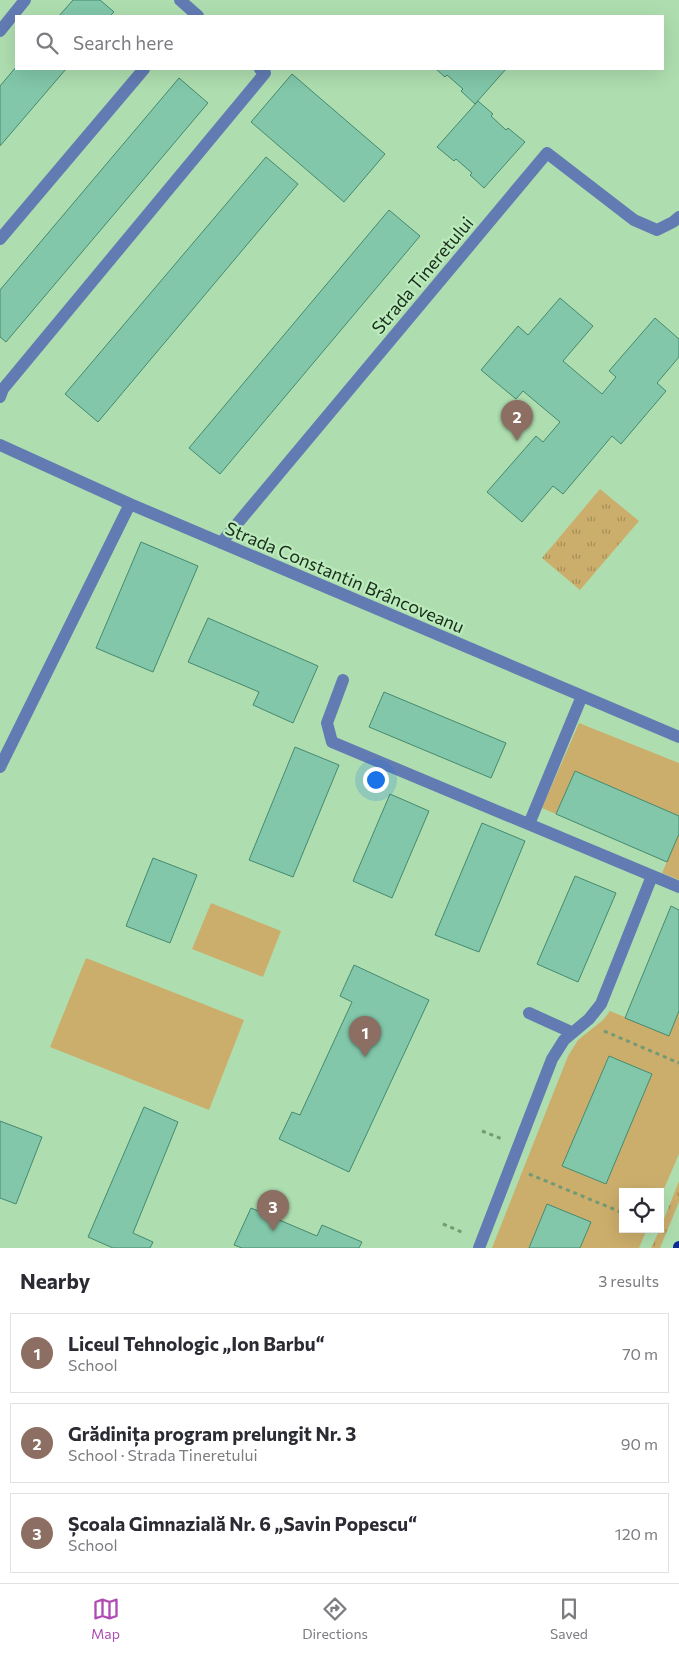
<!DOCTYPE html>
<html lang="en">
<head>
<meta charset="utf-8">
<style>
  :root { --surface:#fff; --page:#f7f7f7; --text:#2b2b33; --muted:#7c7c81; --line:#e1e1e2; --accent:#ae4cb3 }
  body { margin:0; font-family:Commissioner,sans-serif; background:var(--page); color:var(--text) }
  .controls { position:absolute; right:15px; bottom:15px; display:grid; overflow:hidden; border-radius:0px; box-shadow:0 5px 20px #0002 }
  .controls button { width:45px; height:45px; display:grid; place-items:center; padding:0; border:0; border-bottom:1px solid var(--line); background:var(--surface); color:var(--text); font:25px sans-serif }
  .you { position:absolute; left:375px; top:779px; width:18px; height:18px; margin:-12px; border:4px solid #fff; border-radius:50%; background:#1a73e8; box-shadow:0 0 0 8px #1a73e833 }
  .badge { display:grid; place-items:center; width:32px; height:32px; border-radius:50%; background:var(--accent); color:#fff; font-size:16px; font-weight:700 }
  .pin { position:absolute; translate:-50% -41px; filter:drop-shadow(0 1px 2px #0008) }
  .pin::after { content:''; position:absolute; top:26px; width:18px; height:15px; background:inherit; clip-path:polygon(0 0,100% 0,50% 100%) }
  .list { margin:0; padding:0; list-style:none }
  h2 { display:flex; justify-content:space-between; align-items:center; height:65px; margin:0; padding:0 20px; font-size:21px }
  h2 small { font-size:16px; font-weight:400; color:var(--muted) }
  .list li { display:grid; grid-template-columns:32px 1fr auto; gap:15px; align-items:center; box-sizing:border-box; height:80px; margin:0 10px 10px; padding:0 10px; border:1px solid var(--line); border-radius:0px }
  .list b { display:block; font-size:19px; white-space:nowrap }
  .list p { margin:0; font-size:16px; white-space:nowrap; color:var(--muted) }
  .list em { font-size:16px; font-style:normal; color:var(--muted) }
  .icon { flex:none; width:28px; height:28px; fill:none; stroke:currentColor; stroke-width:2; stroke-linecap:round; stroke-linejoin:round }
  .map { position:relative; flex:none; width:679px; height:1248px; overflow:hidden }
  .search { position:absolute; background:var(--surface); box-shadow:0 5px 20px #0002; left:15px; right:15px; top:15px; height:55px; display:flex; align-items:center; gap:12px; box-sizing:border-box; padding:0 18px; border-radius:0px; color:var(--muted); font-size:19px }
  .sheet { height:335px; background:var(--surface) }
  nav { display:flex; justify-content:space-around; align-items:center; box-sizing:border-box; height:70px; border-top:1px solid var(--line); background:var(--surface); font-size:14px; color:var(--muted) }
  nav a { display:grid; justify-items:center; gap:2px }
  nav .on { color:var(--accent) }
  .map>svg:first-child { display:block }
</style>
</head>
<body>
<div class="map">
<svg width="679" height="1248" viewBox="0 0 679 1248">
  <defs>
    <pattern id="grass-tufts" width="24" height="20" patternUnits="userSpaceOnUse" patternTransform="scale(1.25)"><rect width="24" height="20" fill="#ccae6c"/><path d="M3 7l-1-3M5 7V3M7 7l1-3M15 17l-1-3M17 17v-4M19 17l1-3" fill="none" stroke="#a58e58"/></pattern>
  </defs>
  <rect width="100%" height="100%" fill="#aedeaf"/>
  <path fill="url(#grass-tufts)" d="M 600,489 L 639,521 L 580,590 L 542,558 Z
    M 679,1181 L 679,1202 L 660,1248 L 651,1248 L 660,1229 Z"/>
  <path fill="#ccae6c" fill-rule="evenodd" d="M 579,723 L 679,763 L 679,816 L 575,771 L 556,814 L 542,808 Z
    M 679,834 L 679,880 L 662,873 Z
    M 211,903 L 281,931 L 263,977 L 192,949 Z
    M 86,958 L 244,1020 L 209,1110 L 50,1047 Z
    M 610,1011 L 669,1035 L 679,1011 L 679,1154 L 660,1198 L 660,1192 L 623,1192 L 623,1229 L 647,1229 L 639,1248 L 580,1248 L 591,1222 L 547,1204 L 529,1248 L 492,1248 L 568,1056 L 578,1040 L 603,1020 ZM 609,1056 L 652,1074 L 606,1184 L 562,1166 Z"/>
  <path fill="#82c7aa" stroke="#46896e" d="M 73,0 L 100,0 L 114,12 L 110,16 L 59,16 Z
    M 16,67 L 16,69 L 66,69 L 0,146 L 0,86 Z
    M 436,69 L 506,69 L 475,104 L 461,91 L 463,89 L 447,75 L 445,77 Z
    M 292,74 L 385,154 L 344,202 L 251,122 Z
    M 179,78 L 208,103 L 6,342 L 0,337 L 0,290 Z
    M 478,101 L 493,114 L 491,116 L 506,130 L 508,128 L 525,142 L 484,188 L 470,175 L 472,173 L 456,159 L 454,161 L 437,147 Z
    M 266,157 L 298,184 L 98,422 L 65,394 Z
    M 389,210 L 420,236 L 220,474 L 189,448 Z
    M 560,298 L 593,326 L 563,361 L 602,394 L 616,377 L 609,371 L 655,318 L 679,339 L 679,357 L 657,383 L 666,391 L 621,444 L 612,436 L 563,494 L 553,486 L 522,522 L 487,492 L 536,436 L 543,442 L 560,422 L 523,391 L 516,399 L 481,370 L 518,326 L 528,335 Z
    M 141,542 L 198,566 L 153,672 L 96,648 Z
    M 208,618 L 318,666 L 293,723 L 253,705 L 259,692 L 188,662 Z
    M 384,692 L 506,743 L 491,778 L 369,727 Z
    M 295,747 L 339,765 L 293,877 L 249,860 Z
    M 575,771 L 679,816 L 679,834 L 667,862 L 556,814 Z
    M 390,794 L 429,811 L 392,898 L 353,881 Z
    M 482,823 L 525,841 L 479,952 L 435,935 Z
    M 153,858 L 197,875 L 170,943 L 126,926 Z
    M 575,876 L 616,893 L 578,982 L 537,964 Z
    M 671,906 L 679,910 L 679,1011 L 669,1036 L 625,1018 Z
    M 354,965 L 429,1000 L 349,1172 L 279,1139 L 292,1112 L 300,1115 L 352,1002 L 340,996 Z
    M 609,1056 L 652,1074 L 606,1184 L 562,1166 Z
    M 144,1107 L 178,1122 L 133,1233 L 153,1242 L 150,1248 L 113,1248 L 88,1237 Z
    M 0,1121 L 42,1137 L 16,1204 L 0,1198 Z
    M 547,1204 L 591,1222 L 580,1248 L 529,1248 Z
    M 251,1208 L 317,1236 L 322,1225 L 362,1242 L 359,1248 L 242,1248 L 234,1245 Z"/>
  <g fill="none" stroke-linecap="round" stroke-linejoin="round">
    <path stroke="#749975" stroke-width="3" stroke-dasharray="4 4" stroke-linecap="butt" d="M 604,1031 L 679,1063
      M 482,1131 L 502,1139
      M 529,1174 L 623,1213
      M 443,1224 L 464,1233"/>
    <path stroke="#627bb3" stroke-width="12" d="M 180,0 L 198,16
      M 0,31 L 25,0
      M 0,239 L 144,69
      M 0,397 L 3,389 L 265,73 L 260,69
      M 0,445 L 130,504 L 679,737
      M 221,543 L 547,153 L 634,220 L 657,230 L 673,222 L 679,217
      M 343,680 L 327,723 L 332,742 L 679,887
      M 0,767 L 130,504
      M 529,824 L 582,696
      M 529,1013 L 571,1032
      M 479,1248 L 552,1059 L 564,1040 L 589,1019 L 601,1004 L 652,876"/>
    <path stroke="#0f2a92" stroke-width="12" d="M 679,1248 L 679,1247"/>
  </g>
  <g text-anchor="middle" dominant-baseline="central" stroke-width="4.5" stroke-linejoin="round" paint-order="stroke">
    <g font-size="18" fill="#1a2d1b" stroke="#bbebbc">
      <text transform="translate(422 275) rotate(-50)">Strada Tineretului</text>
      <text transform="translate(345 577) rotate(23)">Strada Constantin Brâncoveanu</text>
    </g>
  </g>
</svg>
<div class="controls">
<button><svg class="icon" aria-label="locate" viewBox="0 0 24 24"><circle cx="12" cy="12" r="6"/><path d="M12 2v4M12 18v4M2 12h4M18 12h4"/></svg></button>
</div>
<div class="you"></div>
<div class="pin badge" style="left:365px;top:1057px;background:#8d6e63">1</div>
<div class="pin badge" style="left:517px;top:441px;background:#8d6e63">2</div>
<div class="pin badge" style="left:273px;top:1231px;background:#8d6e63">3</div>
<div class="search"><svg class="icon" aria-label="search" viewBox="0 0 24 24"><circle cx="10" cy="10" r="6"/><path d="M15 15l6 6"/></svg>Search here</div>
</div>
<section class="sheet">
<h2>Nearby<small>3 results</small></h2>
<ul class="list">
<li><span class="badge" style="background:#8d6e63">1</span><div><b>Liceul Tehnologic „Ion Barbu“</b><p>School</p></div><em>70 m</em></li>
<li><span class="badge" style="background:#8d6e63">2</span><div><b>Grădinița program prelungit Nr. 3</b><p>School · Strada Tineretului</p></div><em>90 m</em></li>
<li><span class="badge" style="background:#8d6e63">3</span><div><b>Școala Gimnazială Nr. 6 „Savin Popescu“</b><p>School</p></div><em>120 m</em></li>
</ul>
</section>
<nav>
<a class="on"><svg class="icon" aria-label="map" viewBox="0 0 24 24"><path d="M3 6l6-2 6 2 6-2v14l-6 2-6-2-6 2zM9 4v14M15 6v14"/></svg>Map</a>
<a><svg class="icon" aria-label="directions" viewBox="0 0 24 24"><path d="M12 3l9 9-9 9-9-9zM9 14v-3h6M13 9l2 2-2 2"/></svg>Directions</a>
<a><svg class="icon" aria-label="saved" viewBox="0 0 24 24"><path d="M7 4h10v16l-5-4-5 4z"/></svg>Saved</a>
</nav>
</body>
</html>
